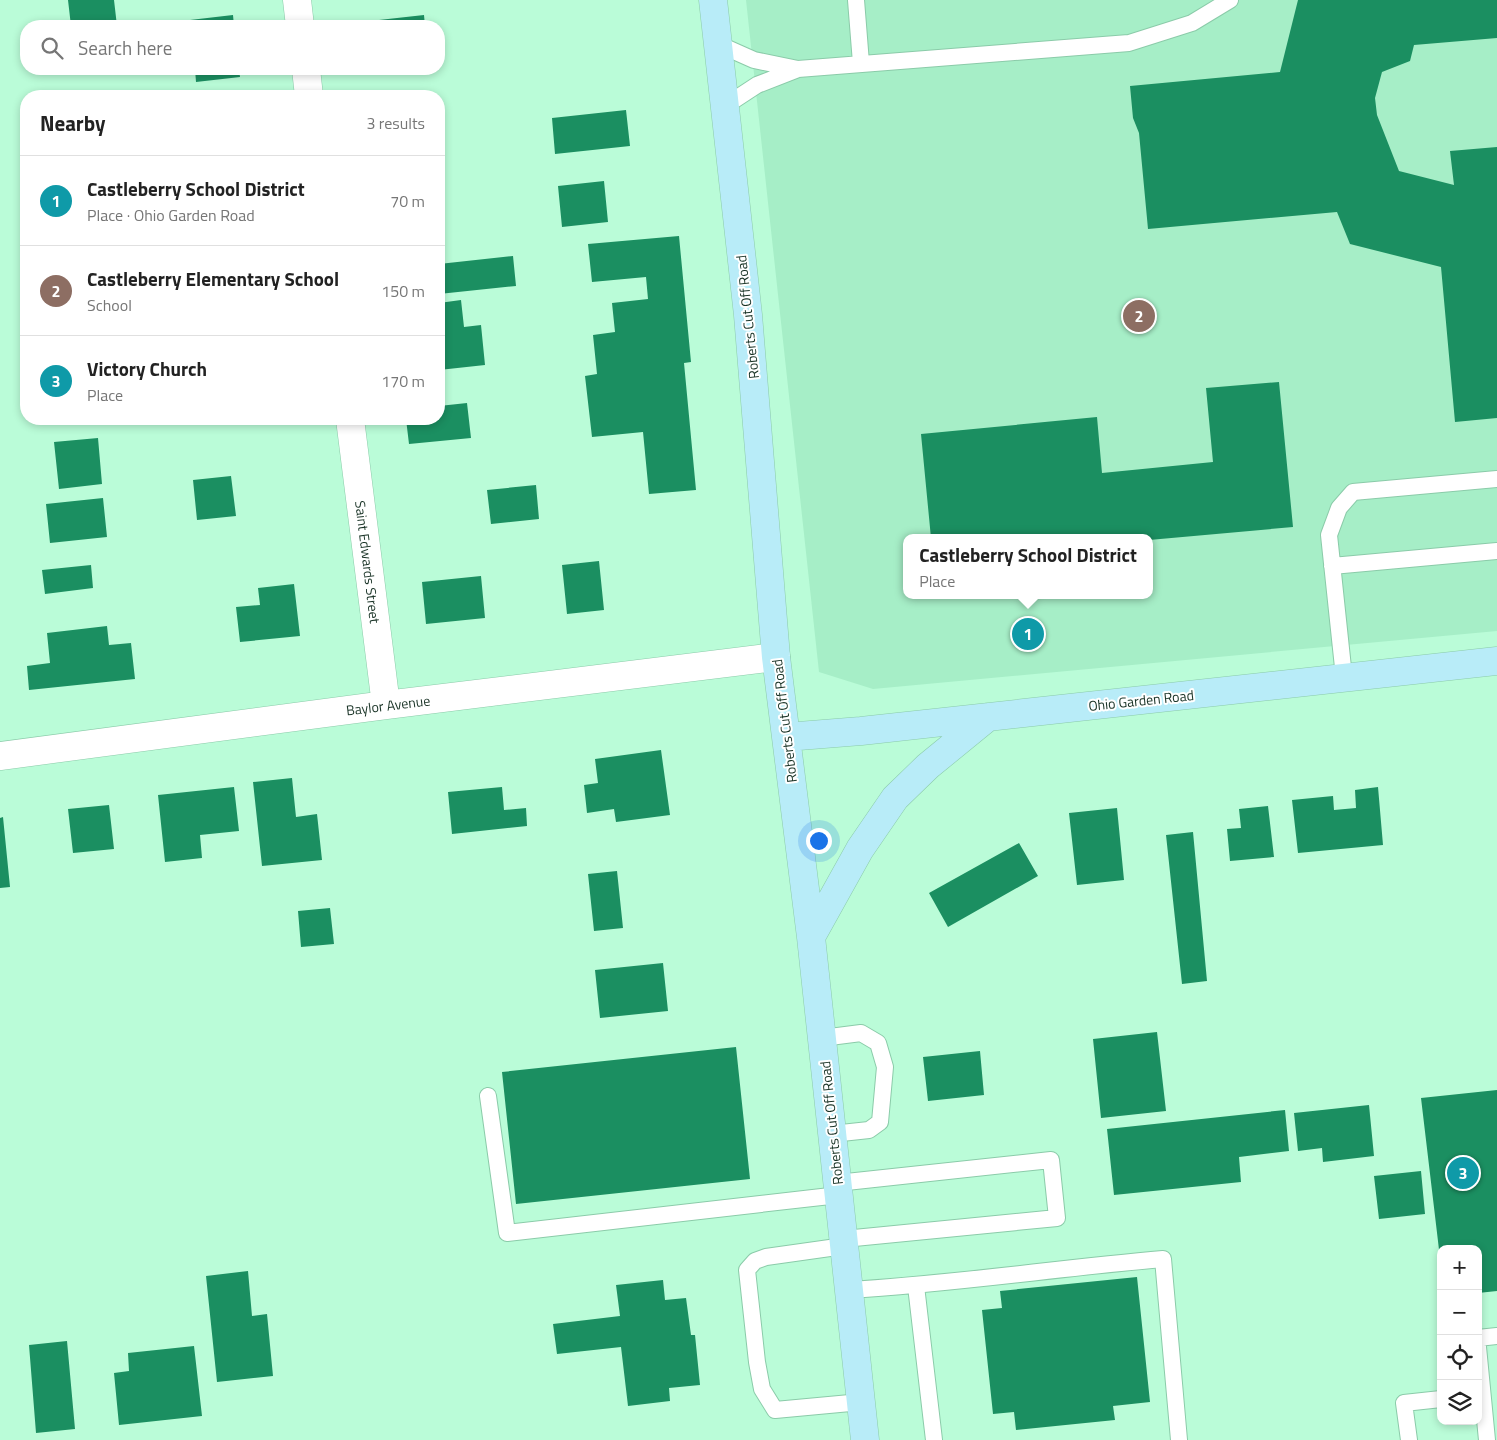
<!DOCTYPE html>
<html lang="en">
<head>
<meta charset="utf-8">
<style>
  :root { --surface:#fff; --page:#f6f6f6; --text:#222; --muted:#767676; --line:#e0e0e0; --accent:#99217b }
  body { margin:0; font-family:"Titillium Web",sans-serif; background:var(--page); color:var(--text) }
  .controls { position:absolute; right:15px; bottom:15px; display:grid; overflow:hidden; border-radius:10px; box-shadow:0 2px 8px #0003 }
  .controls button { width:45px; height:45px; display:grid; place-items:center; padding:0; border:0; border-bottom:1px solid var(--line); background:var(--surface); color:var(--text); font:25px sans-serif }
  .you { position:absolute; left:818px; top:840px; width:18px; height:18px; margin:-12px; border:4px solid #fff; border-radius:50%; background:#1a73e8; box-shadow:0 0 0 8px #1a73e833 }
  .badge { display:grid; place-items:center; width:32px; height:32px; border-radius:50%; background:var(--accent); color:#fff; font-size:16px; font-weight:700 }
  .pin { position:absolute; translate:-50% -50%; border:2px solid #fff; box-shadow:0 1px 5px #0006 }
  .popup { position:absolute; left:903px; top:534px; width:250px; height:65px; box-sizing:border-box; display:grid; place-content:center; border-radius:10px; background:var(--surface); filter:drop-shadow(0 1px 4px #0005); font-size:16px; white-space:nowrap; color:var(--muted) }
  .popup b { font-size:19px; color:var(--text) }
  .popup::after { content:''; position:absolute; left:50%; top:100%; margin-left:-10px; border:10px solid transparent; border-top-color:var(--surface) }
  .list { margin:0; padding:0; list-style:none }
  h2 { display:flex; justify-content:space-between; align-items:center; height:65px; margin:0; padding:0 20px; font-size:21px }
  h2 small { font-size:16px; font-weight:400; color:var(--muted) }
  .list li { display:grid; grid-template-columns:32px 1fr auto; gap:15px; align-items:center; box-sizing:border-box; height:90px; padding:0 20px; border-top:1px solid var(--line) }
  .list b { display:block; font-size:19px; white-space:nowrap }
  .list p { margin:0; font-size:16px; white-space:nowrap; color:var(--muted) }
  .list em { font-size:16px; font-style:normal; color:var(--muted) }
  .icon { flex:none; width:28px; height:28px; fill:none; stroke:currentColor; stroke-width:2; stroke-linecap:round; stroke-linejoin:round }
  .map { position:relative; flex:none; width:1497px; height:1440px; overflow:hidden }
  .search { position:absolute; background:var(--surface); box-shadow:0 2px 8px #0003; left:20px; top:20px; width:425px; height:55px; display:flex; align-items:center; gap:12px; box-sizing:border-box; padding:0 18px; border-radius:20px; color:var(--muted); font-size:19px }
  .panel { position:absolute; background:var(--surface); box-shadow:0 2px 8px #0003; left:20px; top:90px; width:425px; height:335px; border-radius:20px }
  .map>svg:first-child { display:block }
</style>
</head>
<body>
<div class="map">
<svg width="1497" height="1440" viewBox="0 0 1497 1440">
  <rect width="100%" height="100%" fill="#bafcd8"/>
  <path fill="#a6eec7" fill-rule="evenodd" d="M 746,0 L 1497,0 L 1497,631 L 873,689 L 819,672 ZM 907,538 L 1149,538 L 1149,595 L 907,595 Z"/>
  <path fill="#1b8f61" d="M 68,0 L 114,0 L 117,26 L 71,26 Z
    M 1298,0 L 1497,0 L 1497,38 L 1414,45 L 1410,61 L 1382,72 L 1375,98 L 1377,115 L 1399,171 L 1454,185 L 1450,151 L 1497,147 L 1497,418 L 1455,422 L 1441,267 L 1350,244 L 1337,212 L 1148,229 L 1139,133 L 1133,118 L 1130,86 L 1280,72 Z
    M 233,15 L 234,26 L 191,26 L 190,20 Z
    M 424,15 L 425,26 L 362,26 L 361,22 Z
    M 195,69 L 239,69 L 240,77 L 196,82 Z
    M 626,110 L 630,146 L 555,154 L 552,118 Z
    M 604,181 L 608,222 L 562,227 L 558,186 Z
    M 679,236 L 691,362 L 684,363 L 696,490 L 649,494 L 643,432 L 592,437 L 585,376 L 597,374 L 593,335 L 615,332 L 612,303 L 648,299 L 646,277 L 592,282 L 588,244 Z
    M 513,256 L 516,286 L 439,294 L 439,264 Z
    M 461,300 L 464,327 L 481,325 L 485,365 L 439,370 L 439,303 Z
    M 1279,382 L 1293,527 L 1149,540 L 1149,538 L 931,538 L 921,434 L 1097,417 L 1102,473 L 1213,462 L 1206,388 Z
    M 467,403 L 471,438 L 409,444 L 406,419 L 439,419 L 439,406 Z
    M 98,438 L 102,484 L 59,489 L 54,442 Z
    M 231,476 L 236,516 L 197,520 L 193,480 Z
    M 536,485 L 539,519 L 491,524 L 487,490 Z
    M 103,498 L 107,537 L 50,543 L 46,504 Z
    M 599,561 L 604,610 L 567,614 L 562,565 Z
    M 91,565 L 93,588 L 45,594 L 42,570 Z
    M 481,576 L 485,618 L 426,624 L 422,582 Z
    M 294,584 L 300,636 L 240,642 L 236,607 L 260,605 L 258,588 Z
    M 107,626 L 109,645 L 131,643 L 135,679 L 29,690 L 27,666 L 50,663 L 47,633 Z
    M 661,750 L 670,815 L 616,822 L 614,809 L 587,813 L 584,785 L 598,783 L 595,759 Z
    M 292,778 L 296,817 L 317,814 L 322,860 L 262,866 L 253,782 Z
    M 234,787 L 239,831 L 200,835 L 202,858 L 165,862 L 158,795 Z
    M 502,787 L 504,810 L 526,808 L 527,826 L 452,834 L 448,792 Z
    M 1378,787 L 1383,845 L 1298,853 L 1292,800 L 1333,796 L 1334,810 L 1356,808 L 1355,790 Z
    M 109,805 L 114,849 L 73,853 L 68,809 Z
    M 1268,806 L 1274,857 L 1230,861 L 1227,829 L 1241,828 L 1239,809 Z
    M 1117,808 L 1124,880 L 1077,885 L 1069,813 Z
    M 3,817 L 10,887 L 0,888 L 0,818 Z
    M 1193,832 L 1207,981 L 1182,984 L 1166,835 Z
    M 1019,843 L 1038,876 L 948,927 L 929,893 Z
    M 617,871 L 623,928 L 594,931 L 588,874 Z
    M 330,908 L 334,944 L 301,947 L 298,911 Z
    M 663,963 L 668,1011 L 600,1018 L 595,970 Z
    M 1157,1032 L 1166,1111 L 1101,1118 L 1093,1039 Z
    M 736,1047 L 750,1179 L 516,1204 L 502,1072 Z
    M 980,1051 L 984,1095 L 928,1101 L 923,1057 Z
    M 1497,1090 L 1497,1291 L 1478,1293 L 1478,1249 L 1441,1249 L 1440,1258 L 1421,1098 Z
    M 1369,1105 L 1374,1156 L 1323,1162 L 1322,1148 L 1298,1151 L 1294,1113 Z
    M 1285,1110 L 1289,1151 L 1239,1157 L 1241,1182 L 1114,1195 L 1107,1129 Z
    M 1421,1171 L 1425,1214 L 1379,1219 L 1374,1176 Z
    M 248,1271 L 252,1316 L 267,1314 L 273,1376 L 217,1382 L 206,1276 Z
    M 1137,1277 L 1150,1402 L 1113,1406 L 1115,1420 L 1016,1430 L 1014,1412 L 993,1414 L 982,1310 L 1002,1308 L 1000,1291 Z
    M 663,1280 L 665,1300 L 686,1298 L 691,1335 L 695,1335 L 700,1385 L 669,1388 L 670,1401 L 628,1406 L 621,1347 L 557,1354 L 553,1324 L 620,1316 L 616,1285 Z
    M 67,1341 L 75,1429 L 36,1433 L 29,1345 Z
    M 194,1346 L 202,1416 L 119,1425 L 114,1373 L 129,1371 L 128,1353 Z"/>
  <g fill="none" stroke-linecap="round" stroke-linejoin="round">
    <defs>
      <path id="lane" d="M 856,0 L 861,63
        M 718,44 L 754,60 L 798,69 L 1129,43 L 1192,23 L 1230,0
        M 725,106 L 757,85 L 798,69
        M 1332,566 L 1497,551
        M 1344,677 L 1329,535 L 1339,508 L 1353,492 L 1497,479
        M 822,1038 L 861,1033 L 878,1043 L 885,1067 L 880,1122 L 869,1130 L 832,1134
        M 488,1096 L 507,1233 L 839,1195
        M 837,1183 L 1051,1160 L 1057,1218 L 844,1239
        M 844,1246 L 766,1257 L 755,1261 L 747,1270 L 757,1362 L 762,1389 L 775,1410 L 861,1402
        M 916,1286 L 934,1440
        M 849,1290 C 954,1284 1058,1268 1163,1259 L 1179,1440
        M 1478,1338 L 1497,1336
        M 1478,1347 L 1487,1440
        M 1409,1440 L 1404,1403 L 1441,1399"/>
      <path id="street" d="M 297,0 L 300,26
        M 306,69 L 309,96
        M 350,419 L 386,705
        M 0,756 L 386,705 L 776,657"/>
      <path id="secondary" d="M 713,0 L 748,315 L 776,657 L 811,937 L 865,1440
        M 786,737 L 861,731 L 1497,661
        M 811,937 L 860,849 L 895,798 L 928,766 L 988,717"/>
    </defs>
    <use href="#lane" stroke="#8bcba9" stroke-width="18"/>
    <use href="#street" stroke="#8bcba9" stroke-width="29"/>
    <use href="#secondary" stroke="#8bcba9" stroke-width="29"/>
    <use href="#lane" stroke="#fff" stroke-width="16"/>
    <use href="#street" stroke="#fff" stroke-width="28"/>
    <use href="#secondary" stroke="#b8ecf8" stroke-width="28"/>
  </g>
  <g text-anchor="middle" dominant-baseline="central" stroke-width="4" stroke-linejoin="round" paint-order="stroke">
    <g font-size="14" fill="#193326" stroke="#fff">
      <text transform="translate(747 317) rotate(-96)">Roberts Cut Off Road</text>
      <text transform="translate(368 562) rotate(83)">Saint Edwards Street</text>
      <text transform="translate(1141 700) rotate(-6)">Ohio Garden Road</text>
      <text transform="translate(388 705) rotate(-7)">Baylor Avenue</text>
      <text transform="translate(784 721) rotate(-97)">Roberts Cut Off Road</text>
      <text transform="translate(831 1123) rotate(-96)">Roberts Cut Off Road</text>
    </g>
  </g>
</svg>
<div class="controls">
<button>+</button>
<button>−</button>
<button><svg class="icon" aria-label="locate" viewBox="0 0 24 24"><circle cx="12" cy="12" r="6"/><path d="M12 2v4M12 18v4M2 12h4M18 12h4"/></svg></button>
<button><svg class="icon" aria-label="layers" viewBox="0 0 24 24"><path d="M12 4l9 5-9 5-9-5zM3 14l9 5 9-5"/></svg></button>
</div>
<div class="you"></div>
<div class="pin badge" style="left:1028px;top:634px;background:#0f9aa8">1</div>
<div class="popup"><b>Castleberry School District</b>Place</div>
<div class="pin badge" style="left:1139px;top:316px;background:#8d6e63">2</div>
<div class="pin badge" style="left:1463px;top:1173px;background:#0f9aa8">3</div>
<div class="search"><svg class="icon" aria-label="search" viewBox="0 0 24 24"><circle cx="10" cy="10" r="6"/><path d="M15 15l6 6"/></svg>Search here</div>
<section class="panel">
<h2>Nearby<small>3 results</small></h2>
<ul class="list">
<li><span class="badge" style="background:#0f9aa8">1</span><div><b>Castleberry School District</b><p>Place · Ohio Garden Road</p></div><em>70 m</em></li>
<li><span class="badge" style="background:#8d6e63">2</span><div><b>Castleberry Elementary School</b><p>School</p></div><em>150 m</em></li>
<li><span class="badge" style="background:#0f9aa8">3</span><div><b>Victory Church</b><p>Place</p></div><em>170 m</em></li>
</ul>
</section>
</div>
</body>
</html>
